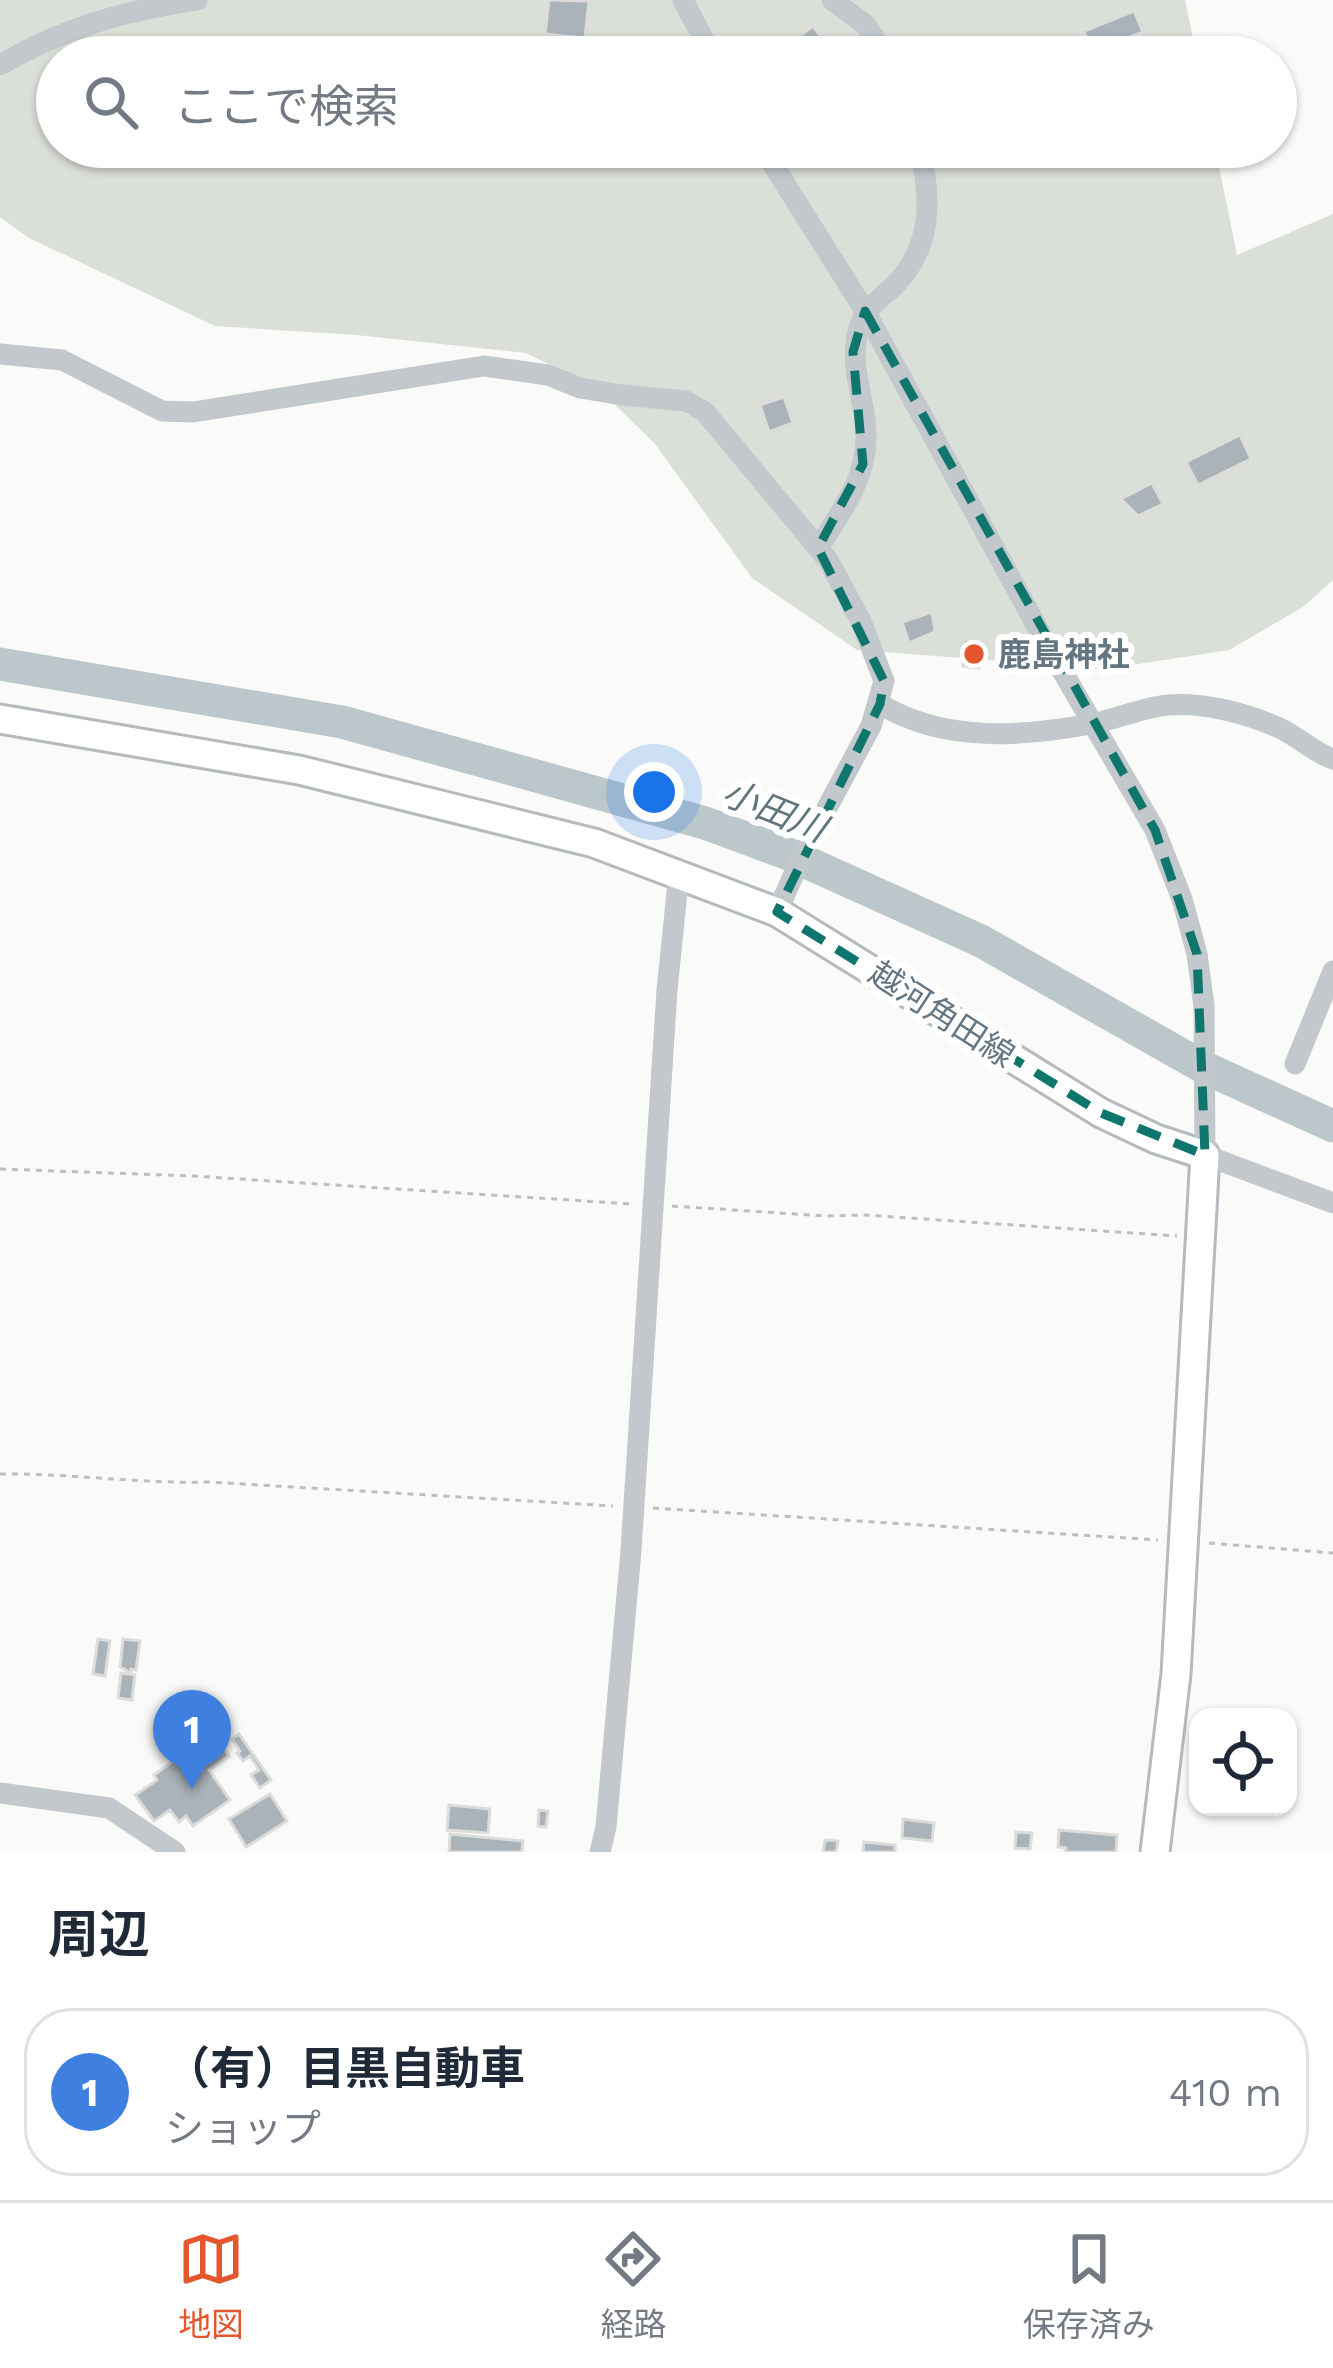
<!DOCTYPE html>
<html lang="ja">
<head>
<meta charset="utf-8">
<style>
  :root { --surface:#fff; --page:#f2f2f3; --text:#1f2937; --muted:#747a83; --line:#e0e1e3; --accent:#e4572e }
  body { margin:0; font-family:"Work Sans","Noto Sans JP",sans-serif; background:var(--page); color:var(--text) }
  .controls { position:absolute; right:36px; bottom:36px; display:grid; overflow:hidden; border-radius:24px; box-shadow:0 3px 9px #0004 }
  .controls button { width:108px; height:108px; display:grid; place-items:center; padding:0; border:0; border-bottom:3px solid var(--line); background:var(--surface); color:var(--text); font:60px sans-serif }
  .you { position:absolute; left:654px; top:792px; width:42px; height:42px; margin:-30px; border:9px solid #fff; border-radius:50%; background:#1a73e8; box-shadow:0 0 0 18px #1a73e833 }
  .badge { display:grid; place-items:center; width:78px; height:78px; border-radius:50%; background:var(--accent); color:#fff; font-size:39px; font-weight:700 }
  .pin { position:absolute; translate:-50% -99px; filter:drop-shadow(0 3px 6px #0008) }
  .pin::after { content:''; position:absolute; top:63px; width:42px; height:36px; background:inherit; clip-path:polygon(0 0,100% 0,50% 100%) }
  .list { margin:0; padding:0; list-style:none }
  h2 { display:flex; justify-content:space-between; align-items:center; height:156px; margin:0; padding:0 48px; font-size:51px }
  h2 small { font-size:39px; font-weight:400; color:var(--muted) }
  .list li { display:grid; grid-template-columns:78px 1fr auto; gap:36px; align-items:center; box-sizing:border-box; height:168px; margin:0 24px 24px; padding:0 24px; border:3px solid var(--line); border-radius:48px }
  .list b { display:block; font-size:45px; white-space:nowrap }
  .list p { margin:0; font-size:39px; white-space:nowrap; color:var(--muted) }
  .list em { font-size:39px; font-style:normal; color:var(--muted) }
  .icon { flex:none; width:66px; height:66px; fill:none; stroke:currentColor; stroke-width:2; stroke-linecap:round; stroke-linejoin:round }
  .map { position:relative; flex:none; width:1333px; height:1852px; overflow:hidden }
  .search { position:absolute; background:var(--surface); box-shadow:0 3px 9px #0004; left:36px; right:36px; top:36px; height:132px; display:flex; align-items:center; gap:30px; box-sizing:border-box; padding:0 42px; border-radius:66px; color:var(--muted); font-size:45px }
  .sheet { height:348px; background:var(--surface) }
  nav { display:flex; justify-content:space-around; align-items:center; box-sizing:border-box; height:168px; border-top:3px solid var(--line); background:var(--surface); font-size:33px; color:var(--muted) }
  nav a { display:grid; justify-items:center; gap:6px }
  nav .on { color:var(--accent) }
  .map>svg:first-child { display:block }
</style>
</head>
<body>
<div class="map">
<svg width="1333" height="1852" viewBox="0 0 1333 1852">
  <rect width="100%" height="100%" fill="#fafaf8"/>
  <path fill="#dadfd7" d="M 0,0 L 1185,0 L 1197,57 L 57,57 L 57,147 L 1215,147 L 1237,255 L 1333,214 L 1333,580 L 1303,607 L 1229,650 L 1106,669 L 857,650 L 752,578 L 655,444 L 600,390 L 526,353 L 356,335 L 215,326 L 29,238 L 0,217 Z"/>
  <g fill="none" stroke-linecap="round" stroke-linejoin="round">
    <path stroke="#bbc7cb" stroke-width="33" d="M 0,664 L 342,722 L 705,823 L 786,853 L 981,941 L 1203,1067 L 1333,1126"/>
  </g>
  <path fill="#aab3b9" stroke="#dcdcda" stroke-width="3" d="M 549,0 L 589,1 L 585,38 L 545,34 Z
    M 1134,11 L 1143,32 L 1092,52 L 1084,31 Z
    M 813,26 L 825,43 L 807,57 L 799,57 L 789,44 Z
    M 784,397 L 793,423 L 769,432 L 760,405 Z
    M 1240,435 L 1251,459 L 1198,485 L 1186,462 Z
    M 1152,483 L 1163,504 L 1138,516 L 1121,499 Z
    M 932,612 L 935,632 L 909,643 L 902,622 Z
    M 964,639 L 983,641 L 979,668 L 963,666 Z
    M 98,1639 L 110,1641 L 105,1676 L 93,1674 Z
    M 123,1639 L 140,1641 L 136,1670 L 131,1669 L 131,1673 L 120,1667 Z
    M 121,1673 L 135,1675 L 132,1700 L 118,1698 Z
    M 213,1733 L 229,1756 L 209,1770 L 230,1800 L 193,1826 L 186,1816 L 179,1822 L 170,1810 L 154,1821 L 135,1795 L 157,1780 L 154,1775 Z
    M 239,1734 L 271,1780 L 260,1788 L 251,1775 L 259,1770 L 250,1756 L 243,1761 L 237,1753 L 240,1751 L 232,1739 Z
    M 270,1794 L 287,1821 L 246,1847 L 229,1819 Z
    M 449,1805 L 490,1809 L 488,1833 L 447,1830 Z
    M 539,1810 L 548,1811 L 546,1827 L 538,1826 Z
    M 903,1819 L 934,1823 L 932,1841 L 902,1838 Z
    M 1059,1830 L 1117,1835 L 1116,1852 L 1065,1852 L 1066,1848 L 1058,1847 Z
    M 1016,1832 L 1032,1833 L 1030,1849 L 1015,1848 Z
    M 450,1834 L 523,1841 L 522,1852 L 449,1852 Z
    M 825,1840 L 838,1841 L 836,1852 L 823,1852 Z
    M 864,1842 L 895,1845 L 895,1852 L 863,1852 Z"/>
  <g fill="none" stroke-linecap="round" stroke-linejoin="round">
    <defs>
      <path id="major" d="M 0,719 L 299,770 L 594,843 L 777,912 L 1101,1113 L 1156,1139 L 1205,1155 L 1176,1674 L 1155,1852"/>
    </defs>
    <use href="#major" stroke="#b5babe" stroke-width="33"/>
    <path stroke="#bbbfc2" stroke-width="3" stroke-dasharray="6 6" stroke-linecap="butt" d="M 0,1169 L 193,1176 L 632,1204
      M 672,1206 L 826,1216 L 865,1215 L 1177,1236
      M 0,1474 C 70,1473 138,1484 209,1482 L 613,1506
      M 653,1508 L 1158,1540
      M 1209,1543 L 1333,1553"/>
    <path stroke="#c3c8cc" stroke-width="21" d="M 683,0 L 713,57
      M 832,0 L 866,25 L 887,57
      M 0,65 C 67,26 122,12 197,0
      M 762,147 L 865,311 L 1047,645 L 1155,830 L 1182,899 L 1197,954 L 1204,1006 L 1205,1155 L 1333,1203
      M 0,354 L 62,360 L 162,411 L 193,412 L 484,366 L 548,375 L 580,388 L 622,395 L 686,401 L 705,412 L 828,560 L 861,621 L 884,681 L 871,726 L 806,847 L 777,912
      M 818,548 C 839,515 866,480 866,438 C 867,399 847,368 859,328 C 865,308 879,300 894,286 C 933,247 932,197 919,147
      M 880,704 C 944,743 1024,737 1096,723 C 1120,718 1144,707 1168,705 C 1202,702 1246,713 1277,727 C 1297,735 1312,752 1333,759
      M 1295,1064 L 1333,971
      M 0,1793 L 109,1808 L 175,1852
      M 600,1852 L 606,1827 L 631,1551 L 667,990 L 679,873"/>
    <use href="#major" stroke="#fff" stroke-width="27"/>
  </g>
  <path fill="none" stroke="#0f766e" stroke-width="9" stroke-dasharray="24 15" stroke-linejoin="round" d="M 865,311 L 1155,830 L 1197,954 L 1205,1155 L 1101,1113 L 777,912 L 880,704 L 884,681 L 818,548 L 863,464 L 853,352 Z"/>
  <circle fill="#e4572e" stroke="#fff" stroke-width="4.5" cx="974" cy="654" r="12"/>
  <g text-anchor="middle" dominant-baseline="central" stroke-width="12" stroke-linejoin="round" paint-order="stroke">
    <g font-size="33" font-weight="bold" fill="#657683" stroke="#fff" text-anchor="start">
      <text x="998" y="654">鹿島神社</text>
    </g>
    <g font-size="33" fill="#657683" stroke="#fff">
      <text transform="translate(942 1014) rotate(33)">越河角田線</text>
    </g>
    <g font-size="36" font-style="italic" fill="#60757c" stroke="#fff">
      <text transform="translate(774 811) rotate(22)">小田川</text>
    </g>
  </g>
</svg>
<div class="controls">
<button><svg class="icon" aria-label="locate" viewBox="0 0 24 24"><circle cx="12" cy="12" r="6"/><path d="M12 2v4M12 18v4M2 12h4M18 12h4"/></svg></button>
</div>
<div class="you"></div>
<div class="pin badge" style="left:192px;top:1789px;background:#3f7fe0">1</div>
<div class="search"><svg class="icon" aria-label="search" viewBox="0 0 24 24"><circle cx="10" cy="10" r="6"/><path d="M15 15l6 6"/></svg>ここで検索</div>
</div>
<section class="sheet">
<h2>周辺<small></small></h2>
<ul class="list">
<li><span class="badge" style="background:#3f7fe0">1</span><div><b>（有）目黒自動車</b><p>ショップ</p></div><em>410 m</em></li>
</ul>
</section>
<nav>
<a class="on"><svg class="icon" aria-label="map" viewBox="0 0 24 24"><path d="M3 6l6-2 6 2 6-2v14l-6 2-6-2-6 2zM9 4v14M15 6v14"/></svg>地図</a>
<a><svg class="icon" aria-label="directions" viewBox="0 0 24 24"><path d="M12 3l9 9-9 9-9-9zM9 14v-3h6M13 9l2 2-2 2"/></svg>経路</a>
<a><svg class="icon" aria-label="saved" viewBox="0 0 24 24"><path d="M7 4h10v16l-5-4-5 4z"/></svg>保存済み</a>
</nav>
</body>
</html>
